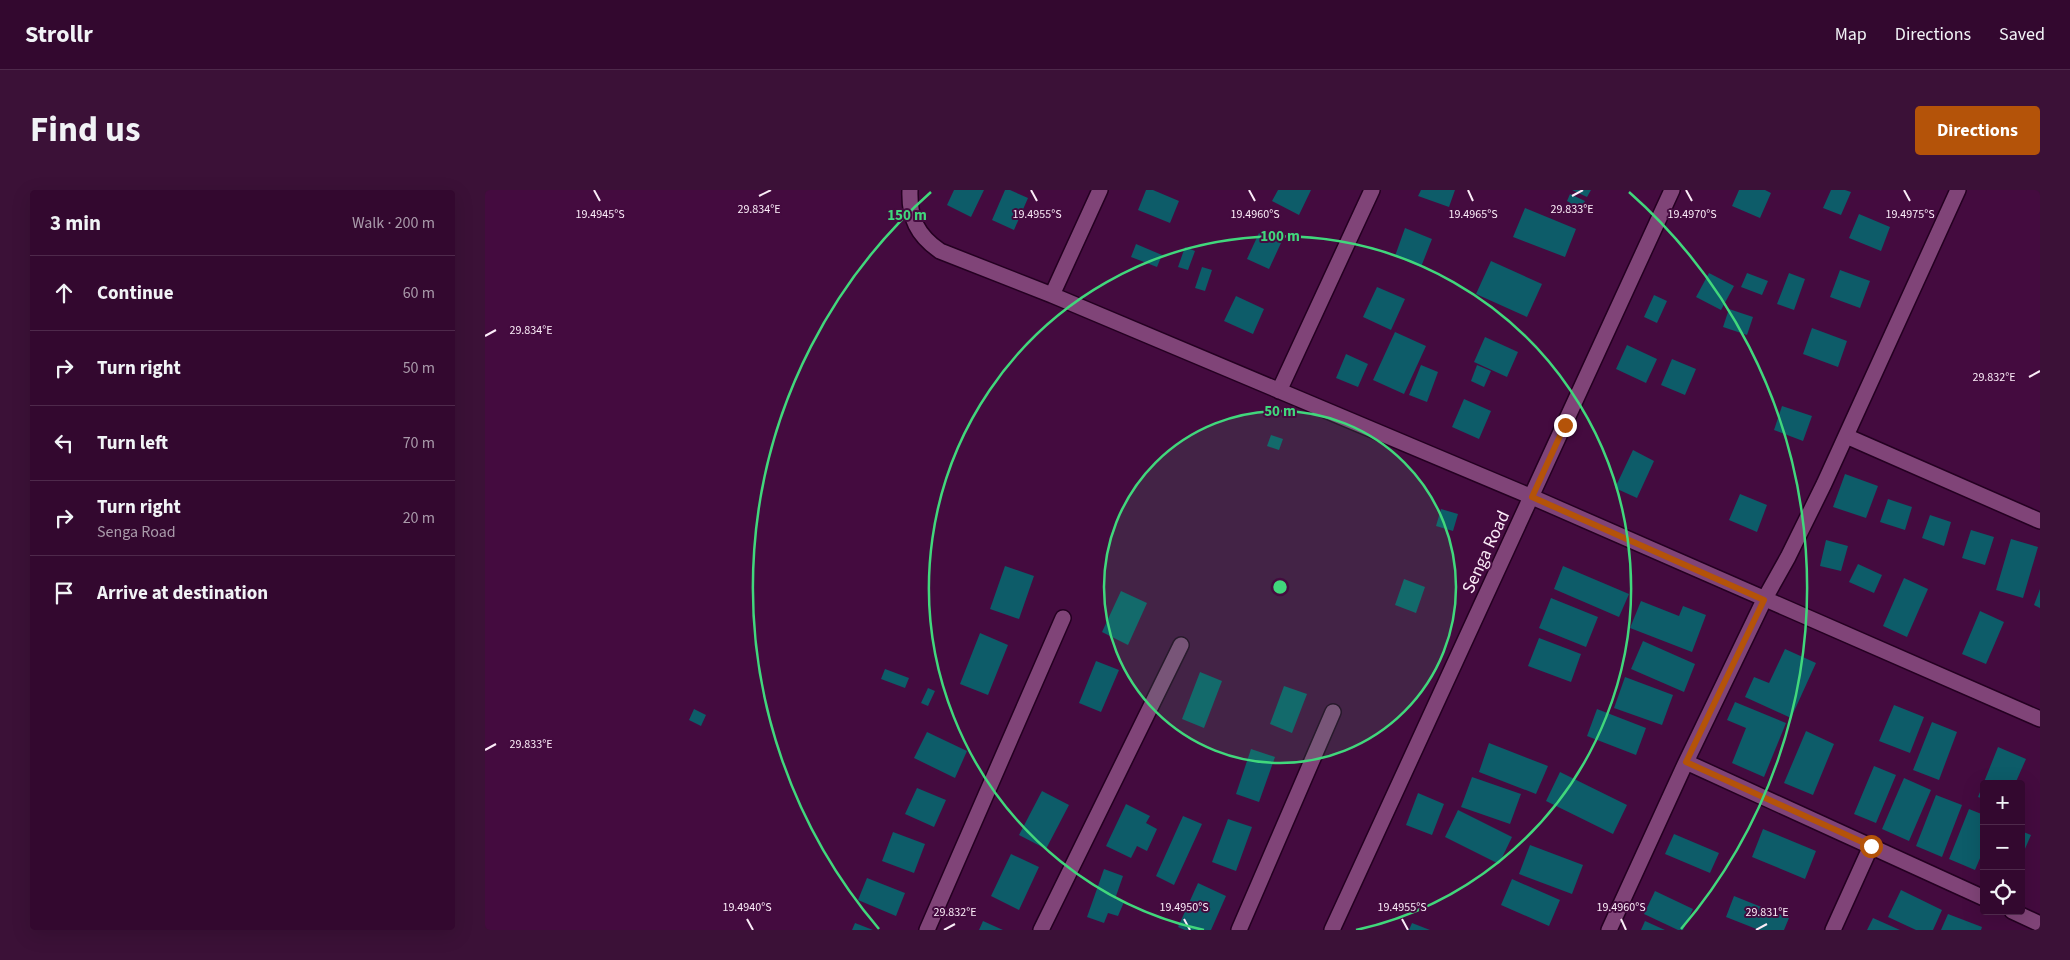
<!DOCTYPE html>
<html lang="en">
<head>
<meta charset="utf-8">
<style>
  :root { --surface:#33082f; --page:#3b1137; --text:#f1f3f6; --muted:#a99aaa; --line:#4e294b; --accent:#b45309 }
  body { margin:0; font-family:"Source Sans 3",sans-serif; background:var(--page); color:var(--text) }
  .controls { position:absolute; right:15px; bottom:15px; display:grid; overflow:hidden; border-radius:5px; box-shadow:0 5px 20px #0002 }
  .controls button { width:45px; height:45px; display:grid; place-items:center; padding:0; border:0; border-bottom:1px solid var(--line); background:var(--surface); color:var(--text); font:25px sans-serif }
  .stop { position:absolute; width:15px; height:15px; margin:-11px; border:4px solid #b45309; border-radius:50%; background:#fff }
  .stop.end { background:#b45309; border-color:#fff; box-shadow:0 1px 5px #0008 }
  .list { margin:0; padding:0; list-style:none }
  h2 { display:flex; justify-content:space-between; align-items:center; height:65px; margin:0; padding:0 20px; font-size:21px }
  h2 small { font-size:16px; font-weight:400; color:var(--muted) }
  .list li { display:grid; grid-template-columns:32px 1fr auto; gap:15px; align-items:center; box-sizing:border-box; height:75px; padding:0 20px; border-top:1px solid var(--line) }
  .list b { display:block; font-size:19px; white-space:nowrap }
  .list p { margin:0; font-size:16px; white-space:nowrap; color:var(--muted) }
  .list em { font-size:16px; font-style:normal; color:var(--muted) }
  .icon { flex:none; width:28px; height:28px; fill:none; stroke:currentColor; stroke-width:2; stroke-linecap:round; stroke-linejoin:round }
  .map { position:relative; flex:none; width:1555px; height:740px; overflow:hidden; border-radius:5px }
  header { display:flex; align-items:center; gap:30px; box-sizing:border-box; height:70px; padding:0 25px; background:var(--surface); border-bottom:1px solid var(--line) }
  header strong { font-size:24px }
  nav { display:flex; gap:28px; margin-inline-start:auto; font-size:18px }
  .intro { display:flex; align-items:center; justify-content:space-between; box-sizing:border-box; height:120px; padding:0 30px }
  h1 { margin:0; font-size:35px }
  .button { padding:12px 22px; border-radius:5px; background:var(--accent); color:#fff; font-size:18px; font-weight:700 }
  main { display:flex; gap:30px; padding:0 30px }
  aside { flex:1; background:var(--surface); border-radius:5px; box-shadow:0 5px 20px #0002 }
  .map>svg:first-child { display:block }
</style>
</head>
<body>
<header>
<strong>Strollr</strong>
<nav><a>Map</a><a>Directions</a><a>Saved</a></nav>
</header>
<div class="intro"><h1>Find us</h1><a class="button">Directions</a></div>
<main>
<aside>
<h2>3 min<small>Walk · 200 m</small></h2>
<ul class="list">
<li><svg class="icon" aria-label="ahead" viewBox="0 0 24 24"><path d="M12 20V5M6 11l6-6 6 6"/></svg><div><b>Continue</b></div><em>60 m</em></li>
<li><svg class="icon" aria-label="right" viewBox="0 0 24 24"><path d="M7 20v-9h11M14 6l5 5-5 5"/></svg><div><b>Turn right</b></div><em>50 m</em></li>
<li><svg class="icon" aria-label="left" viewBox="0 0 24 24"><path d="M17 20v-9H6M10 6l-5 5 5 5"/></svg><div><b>Turn left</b></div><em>70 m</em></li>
<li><svg class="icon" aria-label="right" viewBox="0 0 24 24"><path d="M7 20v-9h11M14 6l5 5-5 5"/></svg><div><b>Turn right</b><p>Senga Road</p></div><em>20 m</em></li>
<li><svg class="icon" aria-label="arrive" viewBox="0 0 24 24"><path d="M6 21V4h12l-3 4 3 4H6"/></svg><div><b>Arrive at destination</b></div></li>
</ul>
</aside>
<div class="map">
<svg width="1555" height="740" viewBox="0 0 1555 740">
  <rect width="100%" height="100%" fill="#440b3f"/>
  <path fill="#0d5c69" d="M 469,0 L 499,0 L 486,27 L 462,15 Z
    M 520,0 L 525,0 L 543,8 L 529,40 L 507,30 Z
    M 661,0 L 668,0 L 694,11 L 685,33 L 653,20 Z
    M 793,0 L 826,0 L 814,25 L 787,11 Z
    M 936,0 L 970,0 L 964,17 L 933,6 Z
    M 1087,0 L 1106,0 L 1102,7 Z
    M 1254,0 L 1280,0 L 1286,3 L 1275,28 L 1247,16 Z
    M 1346,0 L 1360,0 L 1366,2 L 1356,25 L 1338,18 Z
    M 1085,4 L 1100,11 L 1096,19 L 1082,11 Z
    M 1040,18 L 1091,39 L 1080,67 L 1028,47 Z
    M 1374,24 L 1405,37 L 1396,61 L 1364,48 Z
    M 920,38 L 947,49 L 936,77 L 910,66 Z
    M 774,43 L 796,53 L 784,79 L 762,69 Z
    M 651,54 L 677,65 L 672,77 L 646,67 Z
    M 700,57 L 710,61 L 703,80 L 693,77 Z
    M 1006,71 L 1057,94 L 1042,127 L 991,104 Z
    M 717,77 L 727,80 L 720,101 L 710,98 Z
    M 1355,80 L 1385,91 L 1375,118 L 1345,107 Z
    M 1224,83 L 1249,96 L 1236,120 L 1211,107 Z
    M 1262,83 L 1283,91 L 1277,105 L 1256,97 Z
    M 1304,83 L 1320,89 L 1309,120 L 1292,114 Z
    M 892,97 L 920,109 L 906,140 L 878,127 Z
    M 1169,105 L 1182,111 L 1172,133 L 1159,127 Z
    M 751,106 L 779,119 L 768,144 L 739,131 Z
    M 1244,119 L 1268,127 L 1262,145 L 1238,137 Z
    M 1327,138 L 1362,151 L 1353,177 L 1318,164 Z
    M 910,142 L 941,156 L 919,204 L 888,190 Z
    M 1000,147 L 1033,162 L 1022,187 L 989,172 Z
    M 1142,155 L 1172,169 L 1161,193 L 1131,179 Z
    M 861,164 L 883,174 L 873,197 L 851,188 Z
    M 1187,169 L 1211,179 L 1200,205 L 1176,195 Z
    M 936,175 L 953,182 L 942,212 L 924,205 Z
    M 992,175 L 1006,181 L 999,197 L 986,191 Z
    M 979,209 L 1006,221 L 994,249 L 967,237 Z
    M 1297,216 L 1327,226 L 1318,251 L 1289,240 Z
    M 786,245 L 798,249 L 794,260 L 782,256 Z
    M 1148,260 L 1169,271 L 1152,308 L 1130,298 Z
    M 1360,284 L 1393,296 L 1381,328 L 1348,317 Z
    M 1255,304 L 1282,315 L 1272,342 L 1244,330 Z
    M 1403,309 L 1427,317 L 1420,340 L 1395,332 Z
    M 956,319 L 973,324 L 968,341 L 951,336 Z
    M 1445,325 L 1466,332 L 1459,356 L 1437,348 Z
    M 1486,340 L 1509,347 L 1500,375 L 1477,368 Z
    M 1526,349 L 1553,357 L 1538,408 L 1511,400 Z
    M 1341,350 L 1363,356 L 1356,381 L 1335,376 Z
    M 1373,374 L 1397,385 L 1389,403 L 1364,392 Z
    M 520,376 L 549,386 L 534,429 L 505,419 Z
    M 1078,376 L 1144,404 L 1134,427 L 1069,399 Z
    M 1419,388 L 1443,399 L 1422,447 L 1398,436 Z
    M 919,389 L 940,397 L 931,423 L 910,415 Z
    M 1555,399 L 1555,418 L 1549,415 Z
    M 636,401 L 662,413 L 643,455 L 617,442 Z
    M 1066,408 L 1113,427 L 1101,457 L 1054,438 Z
    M 1156,411 L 1194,426 L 1198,416 L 1221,425 L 1207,462 L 1145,438 Z
    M 1495,421 L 1519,432 L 1501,474 L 1477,464 Z
    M 495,443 L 523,455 L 503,505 L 475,494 Z
    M 1054,448 L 1096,464 L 1086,492 L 1043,476 Z
    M 1158,451 L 1210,474 L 1199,502 L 1146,479 Z
    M 1300,459 L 1331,473 L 1306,528 L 1260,507 L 1269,487 L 1284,493 Z
    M 611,471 L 634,480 L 616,522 L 594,513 Z
    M 400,479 L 424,488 L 420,498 L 396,489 Z
    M 715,482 L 737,491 L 719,538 L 697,529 Z
    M 1140,487 L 1188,505 L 1177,535 L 1129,518 Z
    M 799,496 L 822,504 L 807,543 L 785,534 Z
    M 443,498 L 450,501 L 443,516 L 436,513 Z
    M 1250,512 L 1301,533 L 1279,587 L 1247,573 L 1261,538 L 1242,530 Z
    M 1409,515 L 1439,527 L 1425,563 L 1394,551 Z
    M 209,519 L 221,525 L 216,536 L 204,530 Z
    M 1112,519 L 1161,538 L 1151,565 L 1102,546 Z
    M 1447,532 L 1472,542 L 1454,590 L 1428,580 Z
    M 1321,541 L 1349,554 L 1328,605 L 1299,593 Z
    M 442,542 L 482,561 L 470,588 L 429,568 Z
    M 1004,553 L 1063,576 L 1051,604 L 994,582 Z
    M 1513,557 L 1541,569 L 1530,594 L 1499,594 L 1499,609 L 1493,607 Z
    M 766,559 L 790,567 L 774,612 L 751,604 Z
    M 1389,576 L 1411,585 L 1391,633 L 1369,624 Z
    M 1075,582 L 1142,615 L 1128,644 L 1061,611 Z
    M 987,587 L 1036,604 L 1025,634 L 976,617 Z
    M 1419,588 L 1446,600 L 1424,651 L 1397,639 Z
    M 432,598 L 461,610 L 449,637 L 420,624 Z
    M 557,601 L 584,615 L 561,659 L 534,645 Z
    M 933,603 L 959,614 L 947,645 L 921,635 Z
    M 1451,605 L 1477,615 L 1457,667 L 1431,656 Z
    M 641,614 L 665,626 L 661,633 L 672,639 L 662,661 L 652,656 L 646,668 L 621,656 Z
    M 1484,619 L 1499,625 L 1499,659 L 1490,680 L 1464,669 Z
    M 973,620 L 1027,647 L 1014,674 L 960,647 Z
    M 698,626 L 717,634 L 689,695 L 671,686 Z
    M 743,629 L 767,637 L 751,681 L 727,672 Z
    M 1278,639 L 1331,661 L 1320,689 L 1267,667 Z
    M 1536,641 L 1546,645 L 1536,668 Z
    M 408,642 L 440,654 L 429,683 L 397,671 Z
    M 1189,644 L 1234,663 L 1225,683 L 1180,664 Z
    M 1045,655 L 1098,675 L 1087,704 L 1034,684 Z
    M 526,664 L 554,677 L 534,720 L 506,706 Z
    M 619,679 L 638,686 L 630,709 L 639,712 L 633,726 L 623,723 L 619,733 L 602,727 Z
    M 382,688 L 420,703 L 411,726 L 373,710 Z
    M 1027,689 L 1075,710 L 1064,736 L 1016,715 Z
    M 713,693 L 741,706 L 726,740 L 700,740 L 693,737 Z
    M 1416,700 L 1457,720 L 1448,740 L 1431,740 L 1403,727 Z
    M 1170,701 L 1208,719 L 1198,740 L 1193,740 L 1159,724 Z
    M 1249,706 L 1304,728 L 1299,740 L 1274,740 L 1241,727 Z
    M 1463,724 L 1497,737 L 1496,740 L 1456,740 Z
    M 1388,728 L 1415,740 L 1382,740 Z
    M 498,731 L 518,740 L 494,740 Z
    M 1160,731 L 1180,740 L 1156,740 Z
    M 370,733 L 388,740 L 367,740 Z
    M 927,733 L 945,740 L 924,740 Z"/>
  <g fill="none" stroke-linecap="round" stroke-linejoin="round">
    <defs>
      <path id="minor" d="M 425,0 C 424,28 432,45 455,61 L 567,105 L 1047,307 L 1555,529
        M 567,105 L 615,0
        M 794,201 L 887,0
        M 1361,246 L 1555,331
        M 1201,572 L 1499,708
        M 1527,721 L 1555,734
        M 442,740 L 578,428
        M 556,740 L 696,455
        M 754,740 L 848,522
        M 847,740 L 1187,0
        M 1124,740 L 1201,572 L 1279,410 L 1303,367 L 1339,294 L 1473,0
        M 1348,740 L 1386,656"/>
    </defs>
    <use href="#minor" stroke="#240021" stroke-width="18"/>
    <use href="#minor" stroke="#804478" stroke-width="15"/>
  </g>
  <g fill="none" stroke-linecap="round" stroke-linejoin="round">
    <path stroke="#b45309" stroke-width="6" d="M 1080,235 L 1047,307 L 1279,410 L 1201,572 L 1386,656"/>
  </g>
  <path fill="none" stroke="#fbecf8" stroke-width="2" d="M 109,0 L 115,11M 546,0 L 552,11M 764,0 L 770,11M 983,0 L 988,11M 1201,0 L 1207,11M 1419,0 L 1425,11M 274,6 L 286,0M 1087,6 L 1098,0M 0,146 L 11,140M 1544,187 L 1555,181M 0,560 L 11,554M 262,729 L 268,740M 699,729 L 705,740M 917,729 L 923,740M 1136,729 L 1141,740M 459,740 L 470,734M 1271,740 L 1282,734"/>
  <circle cx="795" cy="397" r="176" fill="#41d77c" fill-opacity=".12"/>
  <g fill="none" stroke="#41d77c" stroke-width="2.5">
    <circle cx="795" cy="397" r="176"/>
    <path d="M719 740A351 351 0 1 1 871 740"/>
    <path d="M394 739A527 527 0 0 1 446 2M1144 2A527 527 0 0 1 1196 739"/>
  </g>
  <g text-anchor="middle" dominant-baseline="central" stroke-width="4" stroke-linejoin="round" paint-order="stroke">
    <g font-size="18" fill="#fbecf8" stroke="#440b3f">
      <text transform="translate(1001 362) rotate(-65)">Senga Road</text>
    </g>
  </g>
  <g font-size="12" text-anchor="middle" fill="#fbecf8" stroke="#440b3f" stroke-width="4" stroke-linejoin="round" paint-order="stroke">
    <text x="1087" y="23">29.833°E</text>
    <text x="274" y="23">29.834°E</text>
    <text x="115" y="28">19.4945°S</text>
    <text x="552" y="28">19.4955°S</text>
    <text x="770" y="28">19.4960°S</text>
    <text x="988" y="28">19.4965°S</text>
    <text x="1207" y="28">19.4970°S</text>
    <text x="1425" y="28">19.4975°S</text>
    <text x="46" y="144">29.834°E</text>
    <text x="1509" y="191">29.832°E</text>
    <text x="46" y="558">29.833°E</text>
    <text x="262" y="721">19.4940°S</text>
    <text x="699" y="721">19.4950°S</text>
    <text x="917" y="721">19.4955°S</text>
    <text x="1136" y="721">19.4960°S</text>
    <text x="470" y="726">29.832°E</text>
    <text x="1282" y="726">29.831°E</text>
  </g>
  <circle cx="795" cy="397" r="8" fill="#41d77c" stroke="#440b3f" stroke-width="2.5"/>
  <g font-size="15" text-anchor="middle" font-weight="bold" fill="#41d77c" stroke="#440b3f" stroke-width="4" stroke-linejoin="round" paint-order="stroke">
    <text x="422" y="30">150 m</text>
    <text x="795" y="51">100 m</text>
    <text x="795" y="226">50 m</text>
  </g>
</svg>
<div class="controls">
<button>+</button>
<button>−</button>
<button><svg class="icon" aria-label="locate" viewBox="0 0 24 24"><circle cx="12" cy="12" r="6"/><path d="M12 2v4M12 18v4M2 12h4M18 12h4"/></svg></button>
</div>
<div class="stop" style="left:1386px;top:656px"></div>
<div class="stop end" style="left:1080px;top:235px"></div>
</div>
</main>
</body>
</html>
